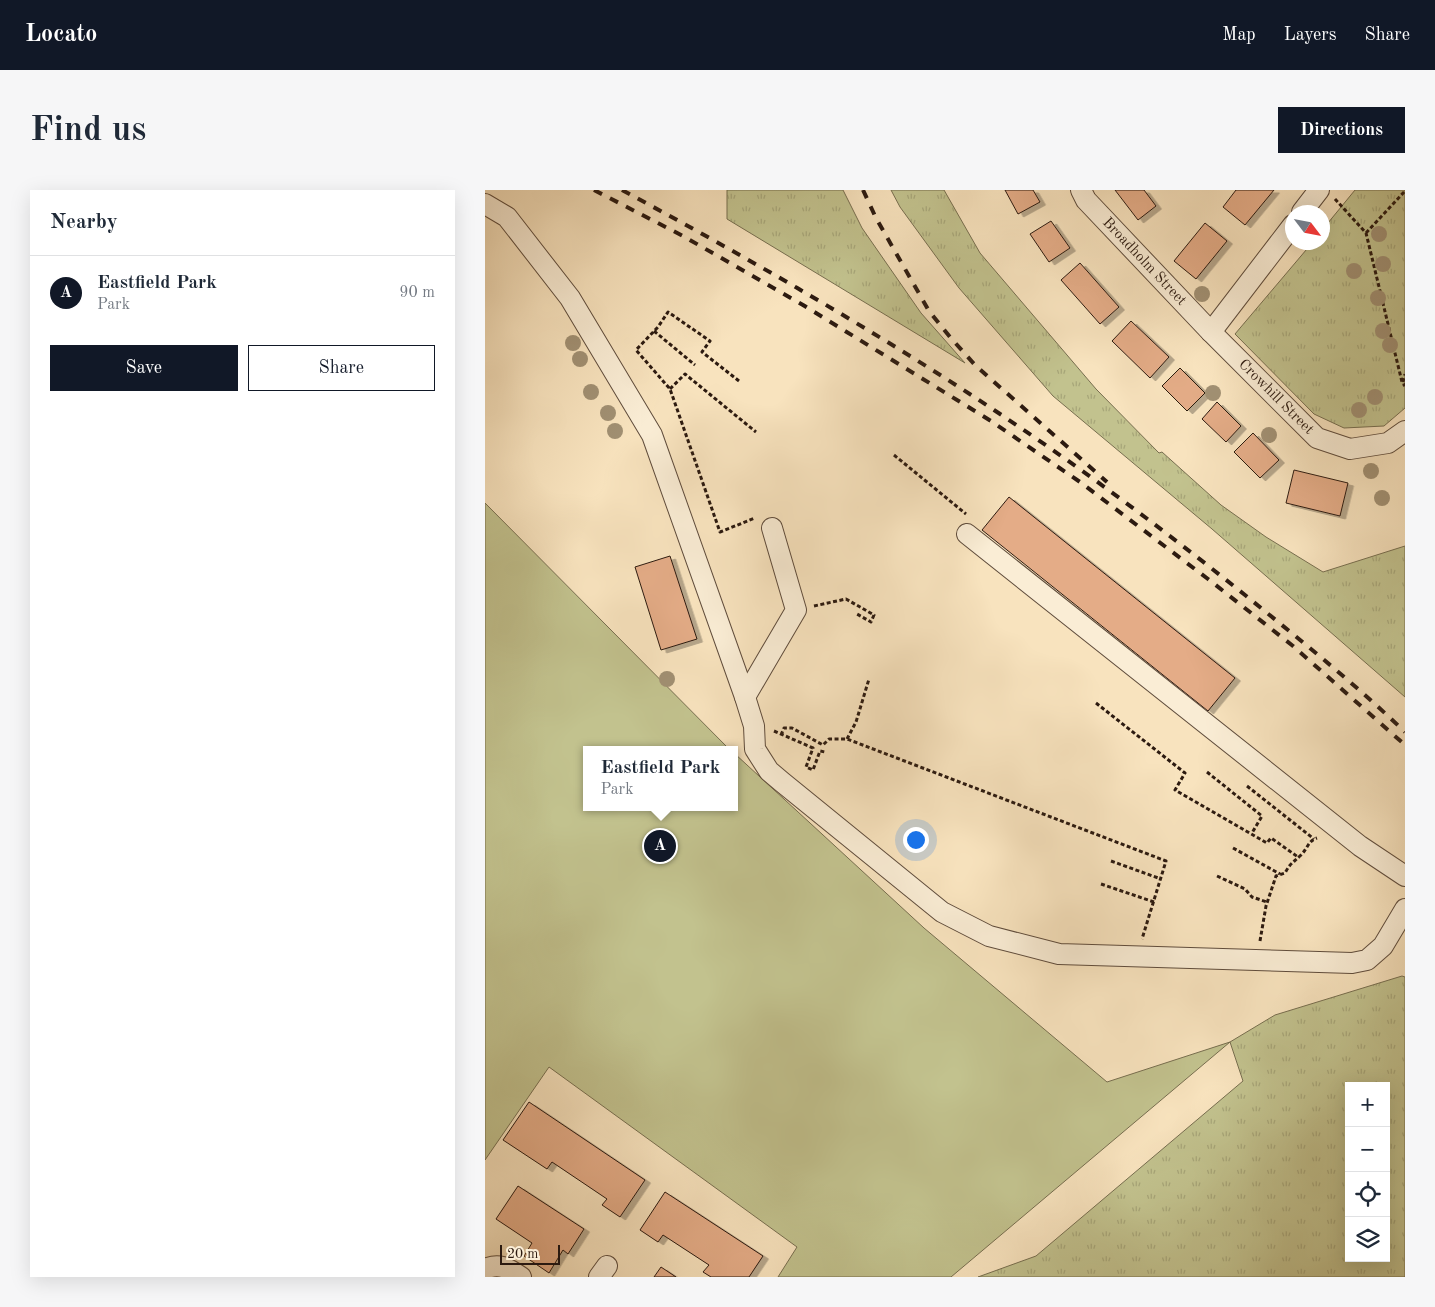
<!DOCTYPE html>
<html lang="en">
<head>
<meta charset="utf-8">
<style>
  :root { --surface:#fff; --page:#f6f6f7; --text:#1f2937; --muted:#747a83; --line:#e0e1e3; --accent:#111827 }
  body { margin:0; font-family:"Old Standard TT",serif; background:var(--page); color:var(--text) }
  .controls { position:absolute; right:15px; bottom:15px; display:grid; overflow:hidden; border-radius:0px; box-shadow:0 5px 20px #0002 }
  .controls button { width:45px; height:45px; display:grid; place-items:center; padding:0; border:0; border-bottom:1px solid var(--line); background:var(--surface); color:var(--text); font:25px sans-serif }
  .compass { position:absolute; left:800px; top:15px; width:45px; height:45px; border-radius:50%; background:var(--surface); box-shadow:0 5px 20px #0002; rotate:122deg }
  .scale { position:absolute; left:15px; bottom:12px; width:60px; box-sizing:border-box; padding-left:5px; border:2px solid #2c1a10; border-top:0; font-size:14px; line-height:18px; white-space:nowrap; color:#2c1a10; -webkit-text-stroke:4px #faedd5; paint-order:stroke }
  .you { position:absolute; left:430px; top:649px; width:18px; height:18px; margin:-12px; border:4px solid #fff; border-radius:50%; background:#1a73e8; box-shadow:0 0 0 8px #1a73e833 }
  .badge { display:grid; place-items:center; width:32px; height:32px; border-radius:50%; background:var(--accent); color:#fff; font-size:16px; font-weight:700 }
  .pin { position:absolute; translate:-50% -50%; border:2px solid #fff; box-shadow:0 1px 5px #0006 }
  .popup { position:absolute; left:98px; top:556px; width:155px; height:65px; box-sizing:border-box; display:grid; place-content:center; border-radius:0px; background:var(--surface); filter:drop-shadow(0 1px 4px #0005); font-size:16px; white-space:nowrap; color:var(--muted) }
  .popup b { font-size:19px; color:var(--text) }
  .popup::after { content:''; position:absolute; left:50%; top:100%; margin-left:-10px; border:10px solid transparent; border-top-color:var(--surface) }
  .list { margin:0; padding:0; list-style:none }
  h2 { display:flex; justify-content:space-between; align-items:center; height:65px; margin:0; padding:0 20px; font-size:21px }
  h2 small { font-size:16px; font-weight:400; color:var(--muted) }
  .list li { display:grid; grid-template-columns:32px 1fr auto; gap:15px; align-items:center; box-sizing:border-box; height:75px; padding:0 20px; border-top:1px solid var(--line) }
  .list b { display:block; font-size:19px; white-space:nowrap }
  .list p { margin:0; font-size:16px; white-space:nowrap; color:var(--muted) }
  .list em { font-size:16px; font-style:normal; color:var(--muted) }
  .actions { display:flex; gap:10px; padding:15px 20px }
  .actions a { flex:1; padding:11px 0; border:1px solid var(--accent); border-radius:0px; text-align:center; font-size:18px; color:var(--accent) }
  .actions .main { background:var(--accent); color:#fff }
  .icon { flex:none; width:28px; height:28px; fill:none; stroke:currentColor; stroke-width:2; stroke-linecap:round; stroke-linejoin:round }
  .map { position:relative; flex:none; width:920px; height:1087px; overflow:hidden; border-radius:0px }
  header { display:flex; align-items:center; gap:30px; box-sizing:border-box; height:70px; padding:0 25px; background:var(--accent); color:#fff }
  header strong { font-size:24px }
  nav { display:flex; gap:28px; margin-inline-start:auto; font-size:18px }
  .intro { display:flex; align-items:center; justify-content:space-between; box-sizing:border-box; height:120px; padding:0 30px }
  h1 { margin:0; font-size:35px }
  .button { padding:12px 22px; border-radius:0px; background:var(--accent); color:#fff; font-size:18px; font-weight:700 }
  main { display:flex; gap:30px; padding:0 30px }
  aside { flex:1; background:var(--surface); border-radius:0px; box-shadow:0 5px 20px #0002 }
  .map>svg:first-child { display:block }
</style>
</head>
<body>
<header>
<strong>Locato</strong>
<nav><a>Map</a><a>Layers</a><a>Share</a></nav>
</header>
<div class="intro"><h1>Find us</h1><a class="button">Directions</a></div>
<main>
<aside>
<h2>Nearby<small></small></h2>
<ul class="list">
<li><span class="badge">A</span><div><b>Eastfield Park</b><p>Park</p></div><em>90 m</em></li>
</ul>
<div class="actions"><a class="main">Save</a><a>Share</a></div>
</aside>
<div class="map">
<svg width="920" height="1087" viewBox="0 0 920 1087">
  <defs>
    <pattern id="grass-tufts" width="24" height="20" patternUnits="userSpaceOnUse" patternTransform="scale(1.25)"><rect width="24" height="20" fill="#c2c28e"/><path d="M3 7l-1-3M5 7V3M7 7l1-3M15 17l-1-3M17 17v-4M19 17l1-3" fill="none" stroke="#a7a679"/></pattern>
    <filter id="shadow"><feDropShadow dx="5.5" dy="3" stdDeviation="0" flood-color="#0004"/></filter>
  </defs>
  <rect width="100%" height="100%" fill="#f8e3be"/>
  <filter id="stains"><feTurbulence type="fractalNoise" baseFrequency=".004" numOctaves="4"/><feColorMatrix values="0 0 0 0 .2 0 0 0 0 .09 0 0 0 0 .02 0 0 0 .5 -.17"/></filter>
  <radialGradient id="worn" r=".72"><stop offset=".6" stop-color="#630" stop-opacity="0"/><stop offset="1" stop-color="#630" stop-opacity=".3"/></radialGradient>
  <path fill="url(#grass-tufts)" stroke="#776e4f" fill-rule="evenodd" d="M 242,0 L 358,0 L 377,38 L 436,123 L 480,173 L 242,29 Z
    M 406,0 L 459,0 L 495,63 L 611,199 L 674,263 L 677,262 L 736,315 L 781,347 L 838,382 L 920,356 L 920,507 L 727,339 L 568,206 L 474,98 L 415,17 Z
    M 870,0 L 920,0 L 920,218 L 899,236 L 859,238 L 829,224 L 750,144 L 827,53 L 838,52 L 838,39 Z
    M 917,786 L 920,787 L 920,1087 L 493,1087 L 551,1066 L 758,891 L 745,852 L 790,825 ZM 864,896 L 901,896 L 901,1068 L 864,1068 Z"/>
  <path fill="#c2c28e" stroke="#776e4f" d="M 0,313 L 245,560 L 101,560 L 101,617 L 249,617 L 249,563 L 439,738 L 622,892 L 745,852 L 466,1087 L 293,1087 L 312,1057 L 64,877 L 0,970 Z"/>
  <path fill="#e4ac87" stroke="#2c1a10" filter="url(#shadow)" d="M 520,0 L 548,0 L 555,12 L 533,24 Z
    M 630,0 L 659,0 L 671,16 L 653,30 Z
    M 751,0 L 789,0 L 760,35 L 738,17 Z
    M 566,31 L 585,58 L 564,72 L 545,44 Z
    M 720,33 L 742,51 L 711,89 L 689,71 Z
    M 595,73 L 634,117 L 615,134 L 576,90 Z
    M 646,131 L 684,167 L 665,188 L 627,151 Z
    M 695,178 L 720,203 L 702,221 L 677,196 Z
    M 732,212 L 756,236 L 741,252 L 717,229 Z
    M 768,243 L 794,270 L 775,288 L 749,262 Z
    M 809,280 L 863,293 L 855,326 L 801,313 Z
    M 524,307 L 750,488 L 723,521 L 497,340 Z
    M 185,366 L 212,449 L 176,460 L 150,377 Z
    M 44,912 L 160,990 L 135,1027 L 117,1015 L 122,1009 L 67,972 L 62,979 L 18,950 Z
    M 33,996 L 99,1039 L 83,1064 L 78,1060 L 64,1083 L 39,1066 L 47,1053 L 11,1029 Z
    M 180,1002 L 278,1066 L 264,1087 L 226,1087 L 218,1082 L 224,1075 L 178,1045 L 173,1052 L 155,1040 Z
    M 176,1077 L 191,1087 L 169,1087 Z"/>
  <g fill="none" stroke-linecap="round" stroke-linejoin="round">
    <defs>
      <g id="minor">
        <path id="s1" d="M 596,0 L 601,10 L 726,142 L 832,248 L 865,259 L 903,253 L 920,241"/>
        <path d="M 0,14 L 22,27 L 85,108 L 167,245 L 260,507 L 269,536 L 270,559 L 284,581 L 297,592 L 457,722 L 504,746 L 574,764 L 867,773 L 882,770 L 898,756 L 920,719"/>
        <path d="M 817,22 L 834,0"/>
        <path d="M 726,142 L 808,35"/>
        <path d="M 482,344 L 875,656 L 920,686"/>
        <path d="M 260,507 L 311,420 L 287,338"/>
        <path d="M 0,1079 C 15,1072 24,1079 36,1087"/>
        <path d="M 114,1087 L 122,1076"/>
      </g>
    </defs>
    <use href="#minor" stroke="#5f4c3c" stroke-width="22"/>
    <path stroke="#2c1a10" stroke-width="3" stroke-dasharray="4 2.5" stroke-linecap="butt" d="M 850,9 L 881,43 L 917,192 L 920,196
      M 881,43 L 920,1
      M 169,141 L 210,175
      M 254,191 L 217,162 L 225,151 L 183,122 L 173,137 L 151,160 L 185,199 L 235,342 L 270,328
      M 918,192 L 920,184
      M 185,199 L 200,184 L 271,242
      M 409,265 L 481,324
      M 329,416 L 361,409 L 389,425 L 386,432 L 372,424
      M 611,513 L 700,583 L 690,600 L 782,653 L 786,648 L 813,667
      M 289,541 L 328,558 L 321,577 L 328,580 L 335,561 L 340,562
      M 296,545 L 299,538 L 307,538 L 338,555 L 344,549 L 362,549 L 681,671 L 657,749
      M 362,549 L 371,532 L 384,489
      M 722,582 L 777,626 L 767,643
      M 762,596 L 829,649
      M 748,658 L 795,684
      M 626,671 L 676,689
      M 732,686 L 760,699 L 767,707 L 782,712
      M 616,694 L 669,712
      M 775,751 L 781,716 L 791,686 L 800,683 C 806,672 808,673 816,665 C 823,658 823,651 832,648"/>
    <use href="#minor" stroke="#faedd5" stroke-width="20"/>
    <path stroke="#2c1a10" stroke-width="4" stroke-dasharray="9 9" stroke-linecap="butt" d="M 109,0 L 198,46 L 318,115 L 506,231 L 595,292 L 723,389 L 808,456 L 920,555
      M 137,0 C 263,68 390,141 509,220 C 595,277 679,340 760,405 C 814,449 869,493 920,542
      M 378,0 L 391,28 L 444,121 L 465,147 L 490,175 L 622,292"/>
  </g>
  <g fill="#a19073">
    <circle cx="894" cy="44" r="8"/>
    <circle cx="898" cy="74" r="8"/>
    <circle cx="869" cy="81" r="8"/>
    <circle cx="717" cy="104" r="8"/>
    <circle cx="893" cy="108" r="8"/>
    <circle cx="898" cy="141" r="8"/>
    <circle cx="88" cy="153" r="8"/>
    <circle cx="905" cy="155" r="8"/>
    <circle cx="95" cy="169" r="8"/>
    <circle cx="106" cy="202" r="8"/>
    <circle cx="728" cy="203" r="8"/>
    <circle cx="890" cy="207" r="8"/>
    <circle cx="874" cy="220" r="8"/>
    <circle cx="123" cy="223" r="8"/>
    <circle cx="130" cy="241" r="8"/>
    <circle cx="784" cy="245" r="8"/>
    <circle cx="886" cy="281" r="8"/>
    <circle cx="897" cy="308" r="8"/>
    <circle cx="182" cy="489" r="8"/>
  </g>
  <g text-anchor="middle" dominant-baseline="central" stroke-width="4" stroke-linejoin="round" paint-order="stroke">
    <g font-size="15" fill="#2c1a10" stroke="#faedd5">
      <text stroke="none"><textPath href="#s1" startOffset="96">Broadholm Street</textPath></text>
      <text stroke="none"><textPath href="#s1" startOffset="285">Crowhill Street</textPath></text>
    </g>
  </g>
  <rect width="100%" height="100%" filter="url(#stains)"/>
  <rect width="100%" height="100%" fill="url(#worn)"/>
</svg>
<div class="controls">
<button>+</button>
<button>−</button>
<button><svg class="icon" aria-label="locate" viewBox="0 0 24 24"><circle cx="12" cy="12" r="6"/><path d="M12 2v4M12 18v4M2 12h4M18 12h4"/></svg></button>
<button><svg class="icon" aria-label="layers" viewBox="0 0 24 24"><path d="M12 4l9 5-9 5-9-5zM3 14l9 5 9-5"/></svg></button>
</div>
<svg class="compass" viewBox="-18 -18 36 36"><path d="M0-13l5 13h-10z" fill="#e53935"/><path d="M0 13l5-13h-10z" fill="#747a83"/></svg>
<div class="scale">20 m</div>
<div class="you"></div>
<div class="pin badge" style="left:175px;top:656px">A</div>
<div class="popup"><b>Eastfield Park</b>Park</div>
</div>
</main>
</body>
</html>
